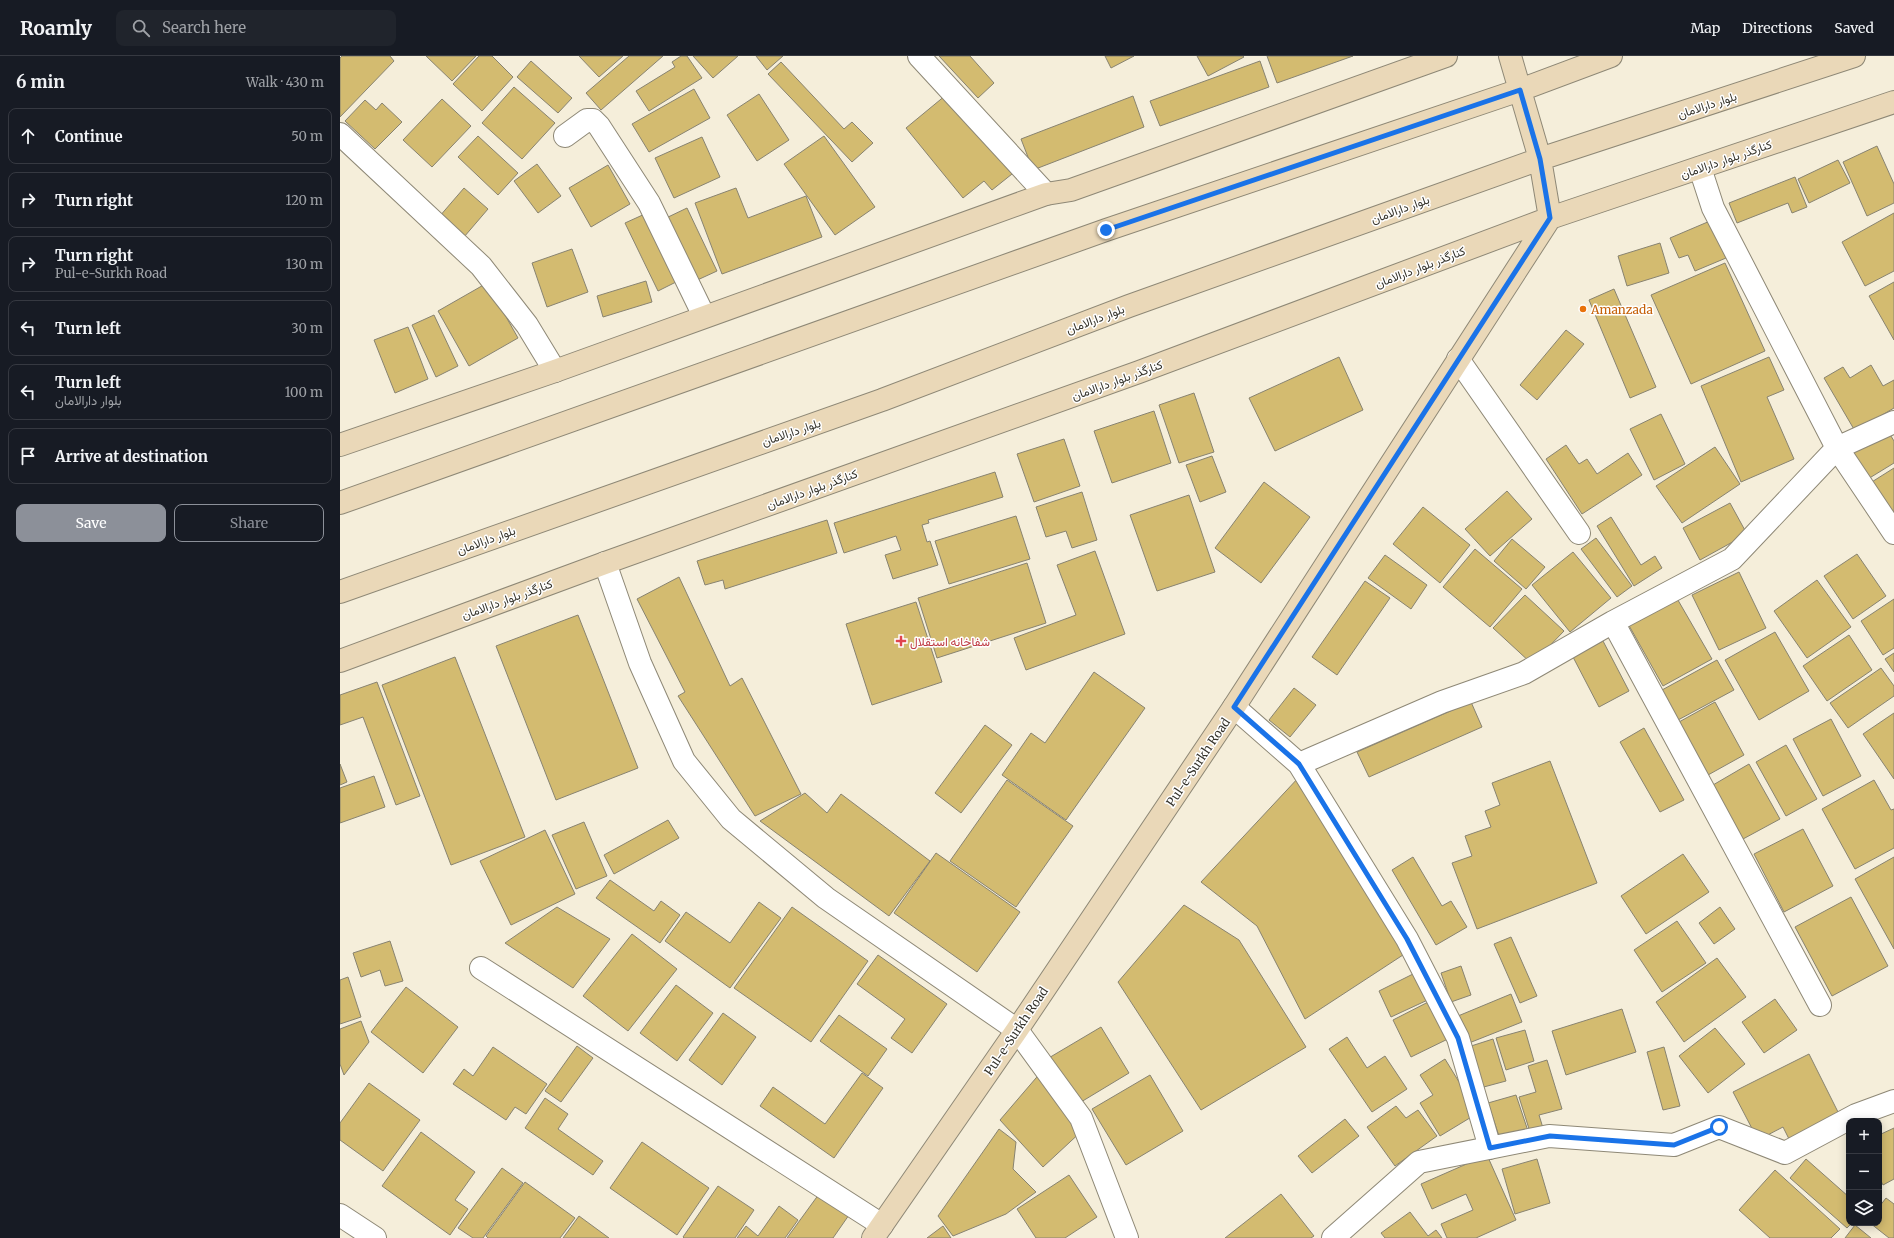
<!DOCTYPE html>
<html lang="en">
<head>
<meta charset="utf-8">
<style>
  :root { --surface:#171b24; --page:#20242c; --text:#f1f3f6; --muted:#9ea1a6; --line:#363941; --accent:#8c9099 }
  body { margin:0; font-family:Merriweather,Vazirmatn,serif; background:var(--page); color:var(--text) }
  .controls { position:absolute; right:12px; bottom:12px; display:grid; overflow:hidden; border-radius:8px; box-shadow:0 2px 10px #0003 }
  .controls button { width:36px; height:36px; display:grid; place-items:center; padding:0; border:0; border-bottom:1px solid var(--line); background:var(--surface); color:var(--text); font:20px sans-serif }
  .stop { position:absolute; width:12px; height:12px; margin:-9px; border:3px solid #1a73e8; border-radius:50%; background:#fff }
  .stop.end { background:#1a73e8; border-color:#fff; box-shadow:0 1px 4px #0008 }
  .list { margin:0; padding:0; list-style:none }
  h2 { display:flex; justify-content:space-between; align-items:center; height:52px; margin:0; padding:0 16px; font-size:17px }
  h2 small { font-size:13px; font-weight:400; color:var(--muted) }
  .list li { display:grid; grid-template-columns:26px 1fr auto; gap:12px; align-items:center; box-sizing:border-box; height:56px; margin:0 8px 8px; padding:0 8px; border:1px solid var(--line); border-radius:8px }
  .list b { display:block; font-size:15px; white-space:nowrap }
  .list p { margin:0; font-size:13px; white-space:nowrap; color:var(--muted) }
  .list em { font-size:13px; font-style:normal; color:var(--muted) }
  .actions { display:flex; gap:8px; padding:12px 16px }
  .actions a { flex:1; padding:9px 0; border:1px solid var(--accent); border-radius:8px; text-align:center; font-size:14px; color:var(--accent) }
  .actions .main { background:var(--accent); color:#fff }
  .icon { flex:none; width:22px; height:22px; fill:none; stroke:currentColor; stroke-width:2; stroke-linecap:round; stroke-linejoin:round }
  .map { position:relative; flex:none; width:1554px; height:1182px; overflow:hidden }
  header { display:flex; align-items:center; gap:24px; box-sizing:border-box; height:56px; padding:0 20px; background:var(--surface); border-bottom:1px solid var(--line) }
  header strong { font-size:19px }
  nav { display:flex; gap:22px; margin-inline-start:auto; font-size:14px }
  .search { width:280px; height:36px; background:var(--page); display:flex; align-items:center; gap:10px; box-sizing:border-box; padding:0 14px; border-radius:8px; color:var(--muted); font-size:15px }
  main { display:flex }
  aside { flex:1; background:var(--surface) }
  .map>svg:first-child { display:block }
</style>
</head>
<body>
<header>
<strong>Roamly</strong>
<div class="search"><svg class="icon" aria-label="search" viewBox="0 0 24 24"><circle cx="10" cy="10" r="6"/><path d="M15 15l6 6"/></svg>Search here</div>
<nav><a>Map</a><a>Directions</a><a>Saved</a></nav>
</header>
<main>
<aside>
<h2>6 min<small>Walk · 430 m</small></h2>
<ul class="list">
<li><svg class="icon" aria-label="ahead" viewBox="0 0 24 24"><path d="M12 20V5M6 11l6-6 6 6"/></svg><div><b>Continue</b></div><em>50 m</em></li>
<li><svg class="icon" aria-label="right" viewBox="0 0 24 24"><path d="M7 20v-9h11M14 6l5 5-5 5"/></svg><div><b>Turn right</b></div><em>120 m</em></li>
<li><svg class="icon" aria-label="right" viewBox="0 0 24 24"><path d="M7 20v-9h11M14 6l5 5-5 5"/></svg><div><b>Turn right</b><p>Pul-e-Surkh Road</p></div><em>130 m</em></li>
<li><svg class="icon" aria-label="left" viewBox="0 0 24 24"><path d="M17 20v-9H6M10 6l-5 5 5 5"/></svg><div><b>Turn left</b></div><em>30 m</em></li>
<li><svg class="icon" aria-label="left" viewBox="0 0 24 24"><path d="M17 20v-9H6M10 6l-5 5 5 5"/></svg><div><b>Turn left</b><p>بلوار دارالامان</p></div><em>100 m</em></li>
<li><svg class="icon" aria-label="arrive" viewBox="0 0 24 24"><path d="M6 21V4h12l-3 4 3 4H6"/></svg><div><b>Arrive at destination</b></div></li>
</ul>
<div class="actions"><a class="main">Save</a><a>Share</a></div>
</aside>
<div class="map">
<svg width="1554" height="1182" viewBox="0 0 1554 1182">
  <rect width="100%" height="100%" fill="#f5eeda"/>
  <path fill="#d3bb70" stroke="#888370" d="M 2,0 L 50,0 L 54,5 L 0,61 L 0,2 Z
    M 86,0 L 136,0 L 112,25 Z
    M 139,0 L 152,0 L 173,21 L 142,55 L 113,28 Z
    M 239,0 L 283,0 L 259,21 Z
    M 289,0 L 323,0 L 261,54 L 246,37 Z
    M 341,0 L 347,0 L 362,22 L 309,55 L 296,35 L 335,11 L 332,6 Z
    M 353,0 L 398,0 L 373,22 Z
    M 416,0 L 443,0 L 427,14 Z
    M 599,0 L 630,0 L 654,27 L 638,42 Z
    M 765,0 L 794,0 L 771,12 Z
    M 857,0 L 903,0 L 904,1 L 868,20 Z
    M 927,0 L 1013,0 L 937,27 Z
    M 191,5 L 232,42 L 218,57 L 177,21 Z
    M 920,5 L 929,31 L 820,70 L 810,45 Z
    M 441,6 L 504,73 L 512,66 L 533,87 L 512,106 L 428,18 Z
    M 174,31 L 215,67 L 182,103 L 142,67 Z
    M 354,33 L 370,62 L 309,96 L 292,68 Z
    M 419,38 L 449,84 L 417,105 L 387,59 Z
    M 606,39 L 672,118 L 652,134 L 644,125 L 623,142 L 566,72 Z
    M 793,40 L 804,71 L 693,114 L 681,83 Z
    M 102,43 L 131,70 L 92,111 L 63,84 Z
    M 25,44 L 36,54 L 42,47 L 62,66 L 35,93 L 5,65 Z
    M 138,80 L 178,117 L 158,139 L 118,101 Z
    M 484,80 L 535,151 L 495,179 L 444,108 Z
    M 362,81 L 380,121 L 334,142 L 315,102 Z
    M 1537,90 L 1554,128 L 1554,147 L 1527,160 L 1503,106 Z
    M 1498,104 L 1510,127 L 1469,147 L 1458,123 Z
    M 197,108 L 221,140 L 198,157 L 174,125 Z
    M 268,109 L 290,148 L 251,171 L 229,132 Z
    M 1455,121 L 1467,151 L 1452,157 L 1448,147 L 1397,167 L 1389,147 Z
    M 124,132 L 148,153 L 124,181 L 99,161 Z
    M 396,132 L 408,162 L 466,140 L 482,181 L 382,218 L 355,147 Z
    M 347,152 L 377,215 L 353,226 L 324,163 Z
    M 307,157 L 340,224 L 318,235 L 285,167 Z
    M 1554,157 L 1554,215 L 1525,230 L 1502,186 Z
    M 1370,165 L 1386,202 L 1355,215 L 1348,199 L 1339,202 L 1330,182 Z
    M 1320,187 L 1329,217 L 1287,230 L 1278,200 Z
    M 232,193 L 248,236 L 207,251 L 192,207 Z
    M 1385,207 L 1425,295 L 1351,328 L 1311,239 Z
    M 306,225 L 312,246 L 263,261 L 257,240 Z
    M 1554,226 L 1554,284 L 1529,240 Z
    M 147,227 L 178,282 L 129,310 L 98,255 Z
    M 1274,233 L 1316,331 L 1290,342 L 1249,244 Z
    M 94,259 L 118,310 L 96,321 L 72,269 Z
    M 68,271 L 88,323 L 55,337 L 34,284 Z
    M 1226,274 L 1244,288 L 1197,344 L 1180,329 Z
    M 999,301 L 1023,354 L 935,395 L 909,342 Z
    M 1429,301 L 1444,334 L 1427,341 L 1454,403 L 1401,426 L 1361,330 Z
    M 1531,309 L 1543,330 L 1554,324 L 1554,352 L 1515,375 L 1484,322 L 1503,311 L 1510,322 Z
    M 854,337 L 874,396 L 839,407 L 819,349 Z
    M 814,355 L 831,407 L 772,427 L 754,375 Z
    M 1321,358 L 1345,408 L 1314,424 L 1290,373 Z
    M 1546,372 L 1554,385 L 1554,407 L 1523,426 L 1505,399 Z
    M 724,383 L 740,430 L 694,446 L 677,398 Z
    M 1226,389 L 1239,408 L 1247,403 L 1257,418 L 1288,397 L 1302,419 L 1242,458 L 1206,403 Z
    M 1375,391 L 1400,428 L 1342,467 L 1316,430 Z
    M 872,400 L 886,436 L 860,446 L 846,409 Z
    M 1554,412 L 1554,455 L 1547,460 L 1527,429 Z
    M 655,416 L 663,441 L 588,464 L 589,467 L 582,469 L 587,486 L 590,485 L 598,509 L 553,523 L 545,499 L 561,494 L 556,480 L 504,497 L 494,467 Z
    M 924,426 L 970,461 L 921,527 L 875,492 Z
    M 1167,435 L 1192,463 L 1150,500 L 1125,473 Z
    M 742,436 L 757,484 L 732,492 L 726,475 L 706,481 L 696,451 Z
    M 849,439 L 875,516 L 817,535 L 790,459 Z
    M 1390,447 L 1407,478 L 1360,504 L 1343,472 Z
    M 1083,451 L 1130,489 L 1100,527 L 1053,488 Z
    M 676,460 L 690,503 L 609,528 L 595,485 Z
    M 1271,461 L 1301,509 L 1315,500 L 1322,512 L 1294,530 L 1257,470 Z
    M 487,464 L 497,497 L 385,533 L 383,524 L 365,529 L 357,505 Z
    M 1256,482 L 1292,530 L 1277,541 L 1241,493 Z
    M 1172,483 L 1205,511 L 1186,533 L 1154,505 Z
    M 1135,493 L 1182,533 L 1150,571 L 1103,531 Z
    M 755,495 L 785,578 L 686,614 L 674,582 L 736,559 L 717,509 Z
    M 1233,496 L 1271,542 L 1230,576 L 1192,529 Z
    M 1517,498 L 1546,540 L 1513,563 L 1484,520 Z
    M 1045,499 L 1087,529 L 1071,553 L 1028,522 Z
    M 687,507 L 706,567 L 597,602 L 578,542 Z
    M 1399,516 L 1426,572 L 1379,594 L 1352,539 Z
    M 339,521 L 390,630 L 402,622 L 461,738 L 415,760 L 338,640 L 345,636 L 297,543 Z
    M 1477,524 L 1511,571 L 1467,602 L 1434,555 Z
    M 1025,525 L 1050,542 L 997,619 L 972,601 Z
    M 1185,539 L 1224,575 L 1192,608 L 1153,572 Z
    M 1335,539 L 1372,603 L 1323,630 L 1287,566 Z
    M 1554,543 L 1554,592 L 1543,599 L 1521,565 Z
    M 576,546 L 602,626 L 532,649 L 506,568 Z
    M 238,559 L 298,712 L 216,744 L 156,590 Z
    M 1435,576 L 1469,635 L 1419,664 L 1385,604 Z
    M 1509,579 L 1532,614 L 1487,645 L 1463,610 Z
    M 1263,585 L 1289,635 L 1259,651 L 1233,601 Z
    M 1554,597 L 1554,616 L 1545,603 Z
    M 115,601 L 185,781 L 111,809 L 42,629 Z
    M 1377,604 L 1394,634 L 1338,664 L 1322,634 Z
    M 1541,612 L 1554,630 L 1554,640 L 1508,672 L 1490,647 Z
    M 754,616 L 805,652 L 726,764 L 662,719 L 691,677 L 705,687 Z
    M 37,626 L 80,740 L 56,749 L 23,661 L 0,669 L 0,639 Z
    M 954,632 L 976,649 L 950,681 L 929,664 Z
    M 1131,646 L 1142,671 L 1029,721 L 1017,696 Z
    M 1375,646 L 1404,699 L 1368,719 L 1339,666 Z
    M 1554,657 L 1554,723 L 1523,678 Z
    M 1491,663 L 1521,720 L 1483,740 L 1453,683 Z
    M 645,669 L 672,689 L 621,757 L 595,737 Z
    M 1304,672 L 1344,744 L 1320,756 L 1280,686 Z
    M 1446,689 L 1477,743 L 1446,760 L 1416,706 Z
    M 1210,705 L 1257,827 L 1137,873 L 1112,807 L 1132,800 L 1125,780 L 1151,771 L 1145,755 L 1160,749 L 1152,727 Z
    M 0,708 L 7,726 L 0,729 Z
    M 1409,708 L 1440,763 L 1403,783 L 1373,729 Z
    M 34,720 L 45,751 L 0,767 L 0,732 Z
    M 960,720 L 1066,897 L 965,963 L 917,870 L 861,826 Z
    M 667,724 L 733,770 L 676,851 L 610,805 Z
    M 1534,724 L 1551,754 L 1554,753 L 1554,792 L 1515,813 L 1482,753 Z
    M 465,737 L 487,757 L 501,738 L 590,805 L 549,860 L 420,765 Z
    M 328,764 L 339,782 L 274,818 L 264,799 Z
    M 244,766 L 267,820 L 236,833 L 212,779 Z
    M 1463,773 L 1493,830 L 1444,856 L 1414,798 Z
    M 205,774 L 235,838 L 171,869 L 140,805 Z
    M 596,797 L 680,856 L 637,916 L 554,857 Z
    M 1343,798 L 1369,836 L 1306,878 L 1281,840 Z
    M 1073,801 L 1102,850 L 1111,845 L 1127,871 L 1096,889 L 1052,814 Z
    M 1554,801 L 1554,893 L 1515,823 Z
    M 270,824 L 314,855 L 321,845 L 340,859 L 320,887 L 256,842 Z
    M 1511,841 L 1548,910 L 1492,940 L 1455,871 Z
    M 419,846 L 441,862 L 390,932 L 325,885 L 346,856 L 390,887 Z
    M 844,849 L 899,884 L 966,991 L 861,1054 L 778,926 Z
    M 217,851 L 270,883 L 233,932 L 165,887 Z
    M 452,851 L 528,905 L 471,986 L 394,932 Z
    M 1380,851 L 1395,873 L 1374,888 L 1359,867 Z
    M 1337,865 L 1366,907 L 1322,936 L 1294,894 Z
    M 292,878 L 337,913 L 288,975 L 243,940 Z
    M 1171,881 L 1197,940 L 1180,947 L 1154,888 Z
    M 50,885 L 63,925 L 45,930 L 40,914 L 21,921 L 13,897 Z
    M 538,899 L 607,948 L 572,997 L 551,982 L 565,963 L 517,928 Z
    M 1377,902 L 1406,941 L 1344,986 L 1316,946 Z
    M 1121,910 L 1131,939 L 1111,946 L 1101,917 Z
    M 1079,915 L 1092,942 L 1051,961 L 1039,935 Z
    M 8,921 L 21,961 L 0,968 L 0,924 Z
    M 336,929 L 373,957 L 337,1005 L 300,977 Z
    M 66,931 L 118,971 L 83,1017 L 31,976 Z
    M 1171,938 L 1182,966 L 1129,987 L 1118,960 Z
    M 1096,942 L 1114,980 L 1071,1001 L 1053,964 Z
    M 1435,943 L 1457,974 L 1424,997 L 1402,966 Z
    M 1282,953 L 1296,996 L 1226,1019 L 1212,975 Z
    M 383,957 L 416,981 L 382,1029 L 349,1004 Z
    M 499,959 L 547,993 L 528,1020 L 480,985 Z
    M 21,965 L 29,986 L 4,1019 L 0,1008 L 0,973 Z
    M 761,971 L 789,1017 L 736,1049 L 707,1003 Z
    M 1375,972 L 1405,1008 L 1368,1037 L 1339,1000 Z
    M 1185,974 L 1194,1005 L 1166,1014 L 1156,982 Z
    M 1007,981 L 1027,1012 L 1045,1000 L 1067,1033 L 1032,1056 L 989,993 Z
    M 1153,983 L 1166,1025 L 1140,1032 L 1128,991 Z
    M 237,990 L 253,1002 L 221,1046 L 205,1035 Z
    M 153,991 L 207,1028 L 186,1058 L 175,1051 L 166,1064 L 113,1028 L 124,1013 L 133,1020 Z
    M 1324,991 L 1340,1050 L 1323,1054 L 1307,996 Z
    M 1469,998 L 1499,1058 L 1449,1083 L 1443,1071 L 1418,1084 L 1393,1036 Z
    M 1105,1003 L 1138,1057 L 1100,1080 L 1080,1047 L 1093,1039 L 1080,1019 Z
    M 1207,1004 L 1222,1053 L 1199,1059 L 1203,1072 L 1190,1076 L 1179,1041 L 1196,1036 L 1188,1010 Z
    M 702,1015 L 744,1073 L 703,1111 L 660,1064 Z
    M 522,1017 L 543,1032 L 494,1102 L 420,1050 L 433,1031 L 485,1068 Z
    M 810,1019 L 843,1075 L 786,1109 L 752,1053 Z
    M 29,1027 L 80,1064 L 43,1115 L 0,1084 L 0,1067 Z
    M 1176,1039 L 1188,1075 L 1160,1083 L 1148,1047 Z
    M 205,1042 L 228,1058 L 218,1073 L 263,1105 L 253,1119 L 185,1072 Z
    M 1056,1050 L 1066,1062 L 1078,1054 L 1097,1080 L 1055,1110 L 1027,1071 Z
    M 1005,1063 L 1019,1080 L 972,1117 L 958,1100 Z
    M 1554,1072 L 1554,1123 L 1543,1129 L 1539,1121 L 1539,1079 Z
    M 659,1073 L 676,1086 L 673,1113 L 696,1136 L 666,1158 L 613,1180 L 598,1160 Z
    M 81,1076 L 135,1116 L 115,1144 L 128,1153 L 110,1179 L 42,1130 Z
    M 302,1086 L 369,1132 L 337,1179 L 270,1132 Z
    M 1147,1099 L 1176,1164 L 1136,1182 L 1107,1182 L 1101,1168 L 1133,1154 L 1126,1138 L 1092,1153 L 1081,1128 Z
    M 1197,1103 L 1210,1147 L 1175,1158 L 1162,1113 Z
    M 1466,1103 L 1509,1141 L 1509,1167 L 1512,1167 L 1507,1172 L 1450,1122 Z
    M 162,1112 L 183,1127 L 143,1182 L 133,1182 L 118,1172 Z
    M 1435,1114 L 1500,1173 L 1491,1182 L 1430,1182 L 1399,1154 Z
    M 729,1119 L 757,1161 L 725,1182 L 696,1182 L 677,1153 Z
    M 185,1126 L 235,1162 L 220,1182 L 148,1182 L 146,1180 Z
    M 378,1130 L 414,1154 L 395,1182 L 344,1182 L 343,1181 Z
    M 479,1138 L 509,1159 L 493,1182 L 447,1182 Z
    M 941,1138 L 974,1180 L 971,1182 L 885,1182 Z
    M 1546,1142 L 1554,1148 L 1554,1182 L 1549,1182 L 1530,1167 L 1539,1167 L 1539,1151 Z
    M 439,1150 L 458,1164 L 445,1182 L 397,1182 L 406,1170 L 418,1180 Z
    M 1070,1156 L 1088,1180 L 1096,1174 L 1102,1182 L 1045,1182 L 1041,1177 Z
    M 239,1160 L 269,1182 L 223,1182 Z
    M 1515,1169 L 1531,1182 L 1505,1182 Z
    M 603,1170 L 611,1182 L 587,1182 Z"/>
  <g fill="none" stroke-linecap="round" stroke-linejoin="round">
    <defs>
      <path id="street" d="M 579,0 L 706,138
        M 0,78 L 141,210 L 187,269 L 215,315
        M 225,80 L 247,64 L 253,64 L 259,70 L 309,147 L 364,260
        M 1360,112 L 1373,152 L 1497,392 L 1554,477
        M 1118,303 L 1239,477
        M 265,507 L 300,607 L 344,705 L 391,763 L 486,842 L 677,974 L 741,1062 L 787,1182
        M 1273,566 L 1480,949
        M 894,651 L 959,708 L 1067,883 L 1118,982 L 1150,1092
        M 959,708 L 1102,646 L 1184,617 L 1273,566 L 1392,503 L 1497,392 L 1554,366
        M 141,912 L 542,1169
        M 0,1159 L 35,1182
        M 993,1182 L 1079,1106 L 1209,1080 L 1334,1089 L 1379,1071 L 1445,1097 L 1516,1059 L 1554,1045"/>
      <path id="secondary" d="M 0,389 L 215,315 L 706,138 L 731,134 L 1106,0
        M 0,447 L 766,174 L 1180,34 L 1271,0
        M 0,536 L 542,344 L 789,250 L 1200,103 L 1514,0
        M 0,605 L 265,507 L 799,316 L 1210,162 L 1554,46
        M 533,1182 L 677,974 L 894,651 L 1210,162 L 1200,103 L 1170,0"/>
    </defs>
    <use href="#street" stroke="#8e8876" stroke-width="24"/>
    <use href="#secondary" stroke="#8e8876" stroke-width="24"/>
    <use href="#street" stroke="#fff" stroke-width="22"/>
    <use href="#secondary" stroke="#ead8b8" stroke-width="22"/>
  </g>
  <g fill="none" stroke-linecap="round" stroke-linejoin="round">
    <path stroke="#1a73e8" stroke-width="5" d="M 766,174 L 1180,34 L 1200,103 L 1210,162 L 894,651 L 959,708 L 1067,883 L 1118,982 L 1150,1092 L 1210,1080 L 1334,1089 L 1379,1071"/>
  </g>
  <circle fill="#e8710a" stroke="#fff" stroke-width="1.5" cx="1243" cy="253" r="4"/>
  <path fill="#e0444e" stroke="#fff" stroke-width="1.5" d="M559 579h4v4h4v4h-4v4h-4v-4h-4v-4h4z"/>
  <g text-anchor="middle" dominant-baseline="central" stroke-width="3" stroke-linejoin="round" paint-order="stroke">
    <g font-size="12" fill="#37352d" stroke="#fff">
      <text transform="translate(1367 49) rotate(-18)">بلوار دارالامان</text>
      <text transform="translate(1386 103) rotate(-19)">کنارگذر بلوار دارالامان</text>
      <text transform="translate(1060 153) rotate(-20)">بلوار دارالامان</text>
      <text transform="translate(1080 211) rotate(-21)">کنارگذر بلوار دارالامان</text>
      <text transform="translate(755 263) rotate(-21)">بلوار دارالامان</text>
      <text transform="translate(777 324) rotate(-20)">کنارگذر بلوار دارالامان</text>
      <text transform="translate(451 376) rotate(-19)">بلوار دارالامان</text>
      <text transform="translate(472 433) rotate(-20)">کنارگذر بلوار دارالامان</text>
      <text transform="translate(146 484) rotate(-20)">بلوار دارالامان</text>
      <text transform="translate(167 543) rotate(-20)">کنارگذر بلوار دارالامان</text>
      <text transform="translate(858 706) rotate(-56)">Pul-e-Surkh Road</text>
      <text transform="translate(676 975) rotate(-56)">Pul-e-Surkh Road</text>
    </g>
    <g font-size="12" fill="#c56008" stroke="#fff" text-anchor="start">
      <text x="1251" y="253">Amanzada</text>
    </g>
    <g font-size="12" fill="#be3a42" stroke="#fff" text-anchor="start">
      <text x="570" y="585">شفاخانه استقلال</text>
    </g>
  </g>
</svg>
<div class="controls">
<button>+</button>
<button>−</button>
<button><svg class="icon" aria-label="layers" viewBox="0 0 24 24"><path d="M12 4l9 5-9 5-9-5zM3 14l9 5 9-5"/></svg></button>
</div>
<div class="stop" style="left:1379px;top:1071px"></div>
<div class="stop end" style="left:766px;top:174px"></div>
</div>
</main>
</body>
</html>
